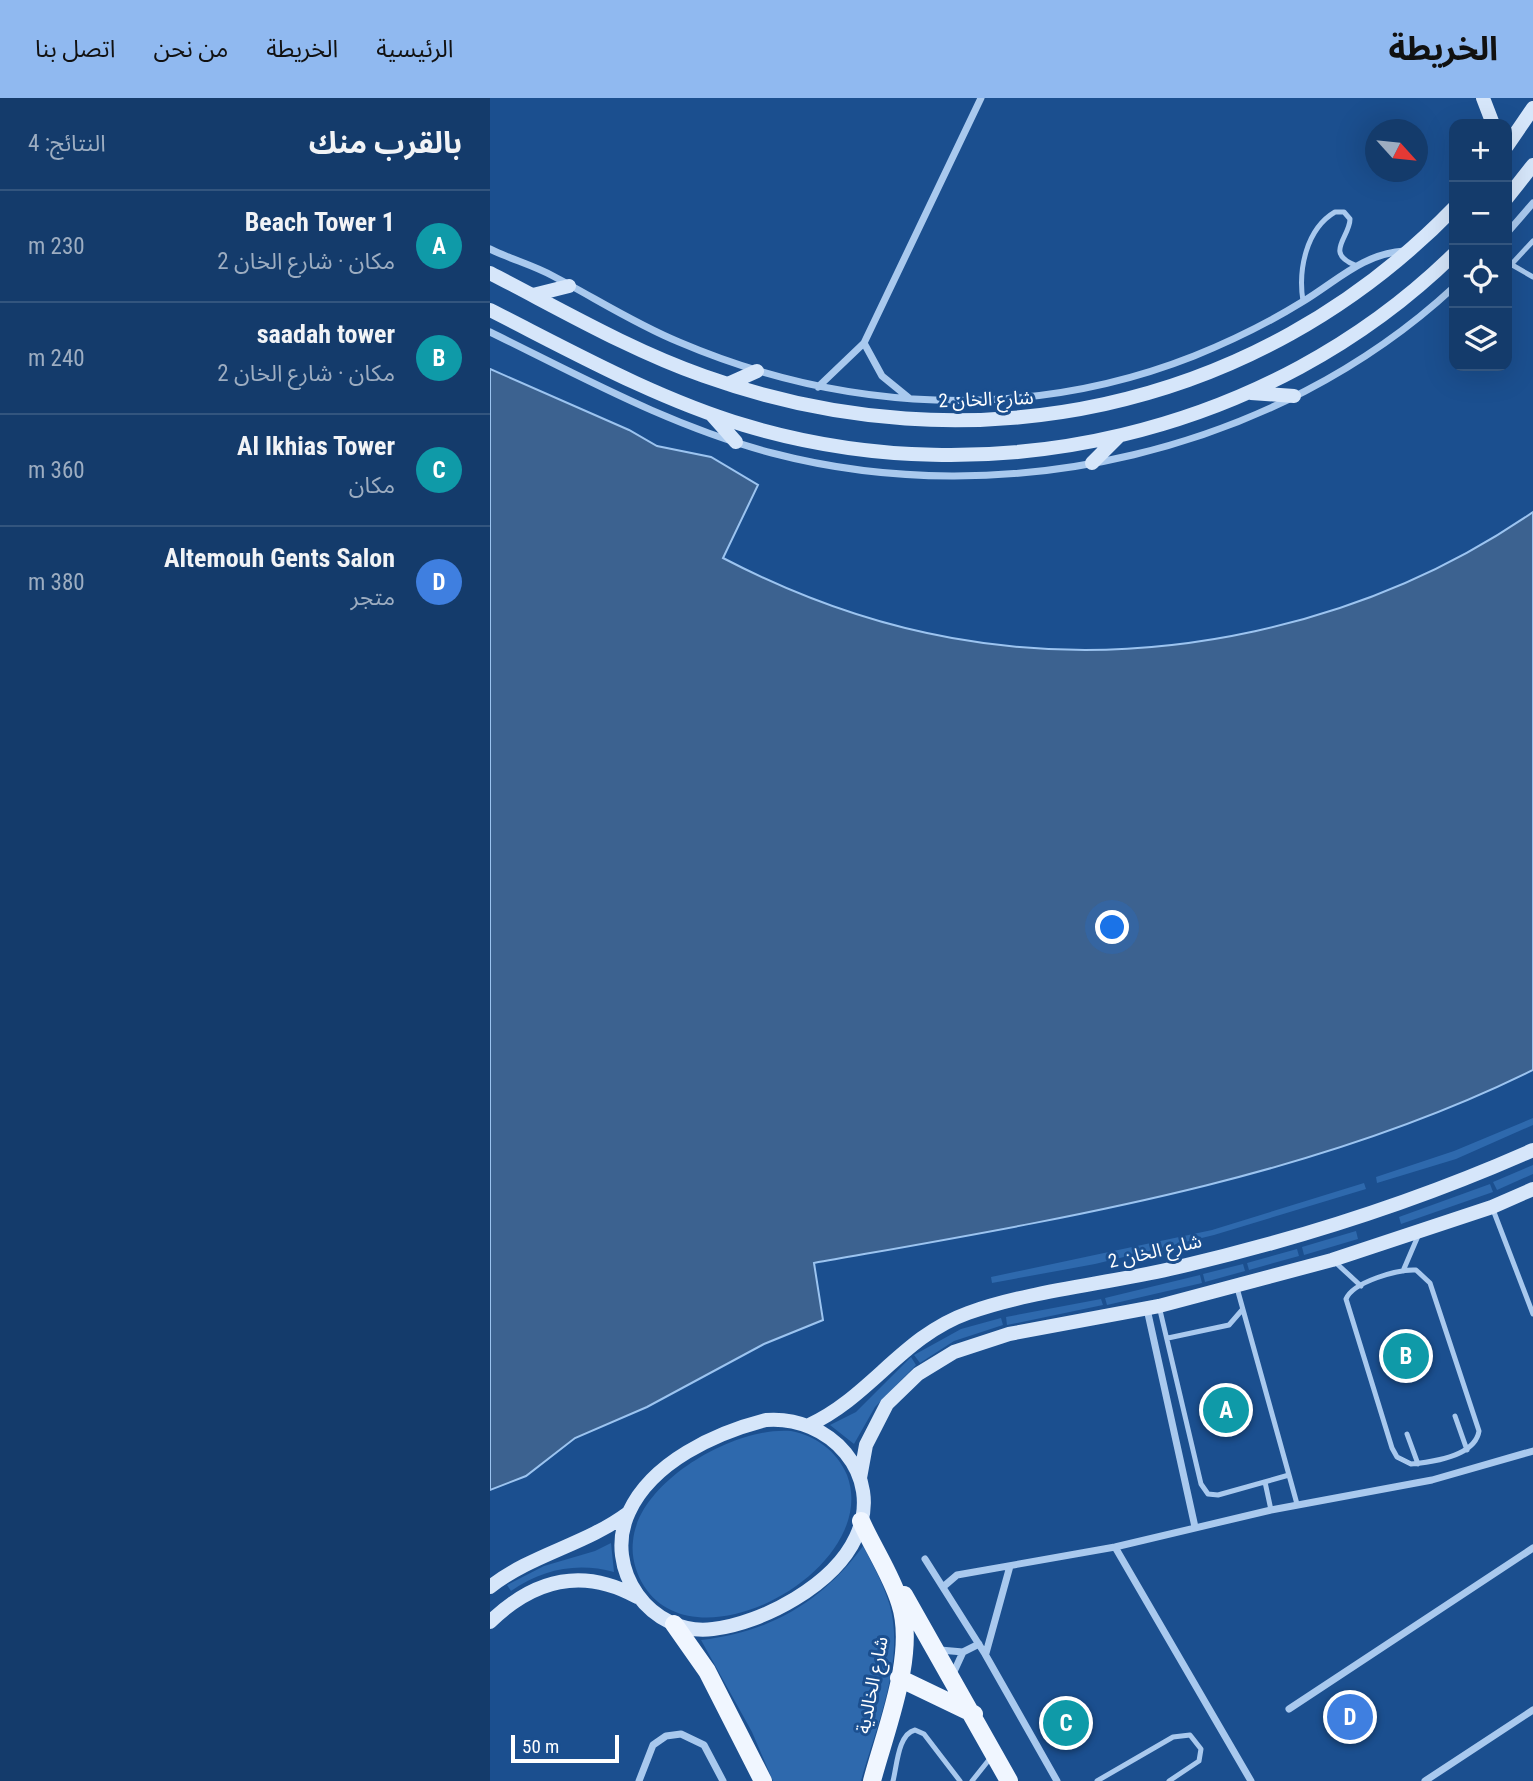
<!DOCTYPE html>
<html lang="ar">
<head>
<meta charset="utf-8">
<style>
  :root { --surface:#143b6b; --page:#1d4271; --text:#f1f3f6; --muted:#9dadc1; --line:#33557e; --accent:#90b9f0 }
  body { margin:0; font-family:"Roboto Condensed","Noto Sans Arabic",sans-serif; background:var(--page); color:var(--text); direction:rtl }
  .controls { position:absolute; right:21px; top:21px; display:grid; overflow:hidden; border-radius:14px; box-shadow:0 7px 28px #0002 }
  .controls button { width:63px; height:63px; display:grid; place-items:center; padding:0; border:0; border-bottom:2px solid var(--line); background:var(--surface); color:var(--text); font:35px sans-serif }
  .compass { position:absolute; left:875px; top:21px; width:63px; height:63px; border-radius:50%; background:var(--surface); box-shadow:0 7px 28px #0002; rotate:117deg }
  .scale { position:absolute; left:21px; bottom:18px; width:108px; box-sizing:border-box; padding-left:7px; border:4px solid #fff; border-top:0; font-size:19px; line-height:24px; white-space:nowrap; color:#fff; -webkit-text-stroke:5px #1b4f8f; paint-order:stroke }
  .you { position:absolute; left:623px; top:830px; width:24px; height:24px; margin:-18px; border:5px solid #fff; border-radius:50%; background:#1a73e8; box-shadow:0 0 0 10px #1a73e833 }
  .badge { display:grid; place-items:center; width:46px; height:46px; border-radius:50%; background:var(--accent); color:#fff; font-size:23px; font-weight:700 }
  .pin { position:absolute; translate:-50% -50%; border:4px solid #fff; box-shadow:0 2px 7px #0006 }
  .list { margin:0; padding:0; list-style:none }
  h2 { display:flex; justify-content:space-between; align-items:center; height:91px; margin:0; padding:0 28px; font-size:30px }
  h2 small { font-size:23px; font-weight:400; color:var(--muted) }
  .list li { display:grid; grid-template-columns:46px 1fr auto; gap:21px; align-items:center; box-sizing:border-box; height:112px; padding:0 28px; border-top:2px solid var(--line) }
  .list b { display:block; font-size:26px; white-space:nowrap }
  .list p { margin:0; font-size:23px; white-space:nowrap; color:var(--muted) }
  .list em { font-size:23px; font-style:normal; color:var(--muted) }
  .icon { flex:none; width:38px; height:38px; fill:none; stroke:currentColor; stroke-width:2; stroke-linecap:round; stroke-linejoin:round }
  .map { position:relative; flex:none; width:1043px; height:1683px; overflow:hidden; direction:ltr }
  header { display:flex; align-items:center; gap:42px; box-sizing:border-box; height:98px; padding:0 35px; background:var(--accent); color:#111 }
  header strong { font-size:33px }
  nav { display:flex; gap:38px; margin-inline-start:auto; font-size:24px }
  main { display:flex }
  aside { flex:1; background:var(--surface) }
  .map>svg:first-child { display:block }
</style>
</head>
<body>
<header>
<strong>الخريطة</strong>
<nav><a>الرئيسية</a><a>الخريطة</a><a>من نحن</a><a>اتصل بنا</a></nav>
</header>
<main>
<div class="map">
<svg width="1043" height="1683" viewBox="0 0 1043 1683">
  <rect width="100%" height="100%" fill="#1b4f8f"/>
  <path fill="#2e69ad" d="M 1043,1020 L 1043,1027 L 966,1061 L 887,1085 L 886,1079 L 964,1053 Z
    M 1043,1067 L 1043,1076 L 1007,1092 L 1003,1084 Z
    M 874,1085 L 876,1091 L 724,1137 L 605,1166 L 502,1185 L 501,1179 L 722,1132 Z
    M 1000,1086 L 1003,1094 L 911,1126 L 909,1119 Z
    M 866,1133 L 868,1141 L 814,1157 L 812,1149 Z
    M 807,1151 L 809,1158 L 759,1172 L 757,1165 Z
    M 753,1166 L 755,1173 L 715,1184 L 713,1176 Z
    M 710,1177 L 712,1185 L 617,1207 L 615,1200 Z
    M 611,1201 L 613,1207 L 517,1227 L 516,1219 Z
    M 511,1220 L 513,1227 L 464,1243 L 430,1265 L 424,1257 L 471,1231 Z
    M 421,1259 L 426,1267 L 385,1309 L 364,1346 L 340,1327 L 366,1314 Z
    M 301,1333 C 326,1338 347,1353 357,1377 C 392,1469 208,1573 154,1488 C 146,1475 141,1459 143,1443 C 148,1383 246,1328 301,1333 Z
    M 121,1445 L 124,1474 C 87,1464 53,1471 21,1493 L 17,1487 L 54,1468 L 105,1453 Z
    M 373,1448 C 383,1467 394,1487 400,1508 C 415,1564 386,1629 371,1683 L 283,1683 L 262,1634 L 211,1542 C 279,1535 333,1503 373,1448 Z"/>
  <path fill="#3c6290" stroke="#9cc4f0" stroke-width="2" d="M 0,271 L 139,332 L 167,348 L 221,359 L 268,387 L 233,460 C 304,497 383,526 462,540 C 660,576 878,528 1043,414 L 1043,972 C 821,1082 565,1122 324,1165 L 333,1222 L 274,1246 L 157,1309 L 85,1340 L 36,1378 L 0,1392 Z"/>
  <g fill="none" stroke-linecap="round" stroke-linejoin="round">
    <path stroke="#a9c9ee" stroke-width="5" d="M 1017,164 L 1043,179
      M 1017,171 L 1043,143
      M 813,203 C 808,172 816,131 845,114 L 854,114 L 860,121 C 860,139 834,155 865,167
      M 1002,1109 L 1043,1216
      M 845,1164 L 871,1188
      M 926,1172 L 940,1185 L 989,1333 C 985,1358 943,1364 921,1366 L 907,1359 L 902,1350 L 856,1201 C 863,1184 908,1171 926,1172 Z
      M 913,1173 L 928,1138
      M 669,1208 L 711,1386 L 718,1396 L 728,1397 L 799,1377 L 747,1190
      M 678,1240 L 739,1227 L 752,1212
      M 965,1318 L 977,1352
      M 917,1336 L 928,1366
      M 799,1377 L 807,1406
      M 775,1384 L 781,1412
      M 403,1683 C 407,1668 408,1636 425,1632 L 434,1636 L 470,1683
      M 482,1683 L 502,1658
      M 607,1683 L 683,1639 L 700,1637 L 711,1651 L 709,1663 L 679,1683"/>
    <path stroke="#a9c9ee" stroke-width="7" d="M 1017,135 L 1043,105
      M 0,151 C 20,161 43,167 63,178 C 105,200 145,226 189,244 C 353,314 537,324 704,258 C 741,243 778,225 812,204 C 847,183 872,156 914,153
      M 0,234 C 92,279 182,329 282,355 C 515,416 786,354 964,189
      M 374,245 L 392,278 L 419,300
      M 328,289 L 374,245 L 491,0
      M 657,1211 L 705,1429
      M 625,1449 L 761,1683
      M 435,1461 L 495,1556 L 567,1683
      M 453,1489 L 467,1477 L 625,1449 L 781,1412 L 942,1382 L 1043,1353
      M 450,1552 L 473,1554 L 489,1546
      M 496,1555 L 520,1468
      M 462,1578 L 473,1554
      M 799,1611 L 1043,1450
      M 149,1683 L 163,1647 L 176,1638 L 191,1636 L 214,1647 L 233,1683
      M 935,1683 L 1043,1612"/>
    <path stroke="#d6e6fa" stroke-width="14" d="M 993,0 L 1003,26
      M 1017,48 L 1043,10
      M 1017,100 L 1043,67
      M 0,175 C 70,211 140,252 214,278 C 480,373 766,314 964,110
      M 43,197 L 79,188
      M 0,212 C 83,254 165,300 254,327 C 501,401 780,336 964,156
      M 238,286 L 267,273
      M 761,295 L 804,298
      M 222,317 L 246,344
      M 602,365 L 628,339
      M 276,1322 C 339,1317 395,1376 366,1439 C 344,1487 273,1525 223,1531 C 161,1539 112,1471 139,1414 C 162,1364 225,1335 276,1322 Z
      M 319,1327 C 380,1299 413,1238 478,1215 C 539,1193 615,1186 680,1171 C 802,1143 928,1103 1043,1052
      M 370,1380 L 376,1347 L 397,1306 L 428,1276 L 464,1254 L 519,1236 L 669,1208 L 842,1162 L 1002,1109 L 1043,1091
      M 0,1489 C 42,1456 95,1447 138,1415
      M 0,1524 C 44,1481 93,1469 147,1499"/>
    <path stroke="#f0f6ff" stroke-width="18" d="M 371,1423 C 383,1450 401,1476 410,1505 C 427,1556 395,1633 382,1683
      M 414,1497 L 519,1683
      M 184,1526 L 217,1573 L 273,1683
      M 409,1580 L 484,1616"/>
  </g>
  <g text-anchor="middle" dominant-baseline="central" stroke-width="6" stroke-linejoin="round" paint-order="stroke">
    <g font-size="19" fill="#fff" stroke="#1b4f8f">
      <text transform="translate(496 301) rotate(-2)">شارع الخان 2</text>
      <text transform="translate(665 1153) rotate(-13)">شارع الخان 2</text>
      <text transform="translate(382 1587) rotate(-79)">شارع الخالدية</text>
    </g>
  </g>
</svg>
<div class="controls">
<button>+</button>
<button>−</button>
<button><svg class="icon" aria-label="locate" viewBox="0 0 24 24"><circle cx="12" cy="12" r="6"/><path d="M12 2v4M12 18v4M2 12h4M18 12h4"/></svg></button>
<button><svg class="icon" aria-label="layers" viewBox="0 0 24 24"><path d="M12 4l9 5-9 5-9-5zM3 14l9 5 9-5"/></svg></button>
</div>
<svg class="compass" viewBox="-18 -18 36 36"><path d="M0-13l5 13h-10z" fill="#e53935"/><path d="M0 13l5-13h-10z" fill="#9dadc1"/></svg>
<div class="scale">50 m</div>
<div class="you"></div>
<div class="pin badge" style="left:736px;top:1312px;background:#0f9aa8">A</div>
<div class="pin badge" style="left:916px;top:1258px;background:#0f9aa8">B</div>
<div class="pin badge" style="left:576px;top:1625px;background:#0f9aa8">C</div>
<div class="pin badge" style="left:860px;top:1619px;background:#3f7fe0">D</div>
</div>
<aside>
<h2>بالقرب منك<small>النتائج: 4</small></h2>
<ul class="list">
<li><span class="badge" style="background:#0f9aa8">A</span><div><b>Beach Tower 1</b><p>مكان · شارع الخان 2</p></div><em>230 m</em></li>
<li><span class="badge" style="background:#0f9aa8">B</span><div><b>saadah tower</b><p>مكان · شارع الخان 2</p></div><em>240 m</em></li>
<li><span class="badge" style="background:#0f9aa8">C</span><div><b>Al Ikhias Tower</b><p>مكان</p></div><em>360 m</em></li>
<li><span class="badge" style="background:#3f7fe0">D</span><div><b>Altemouh Gents Salon</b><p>متجر</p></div><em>380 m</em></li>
</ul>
</aside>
</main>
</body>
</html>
